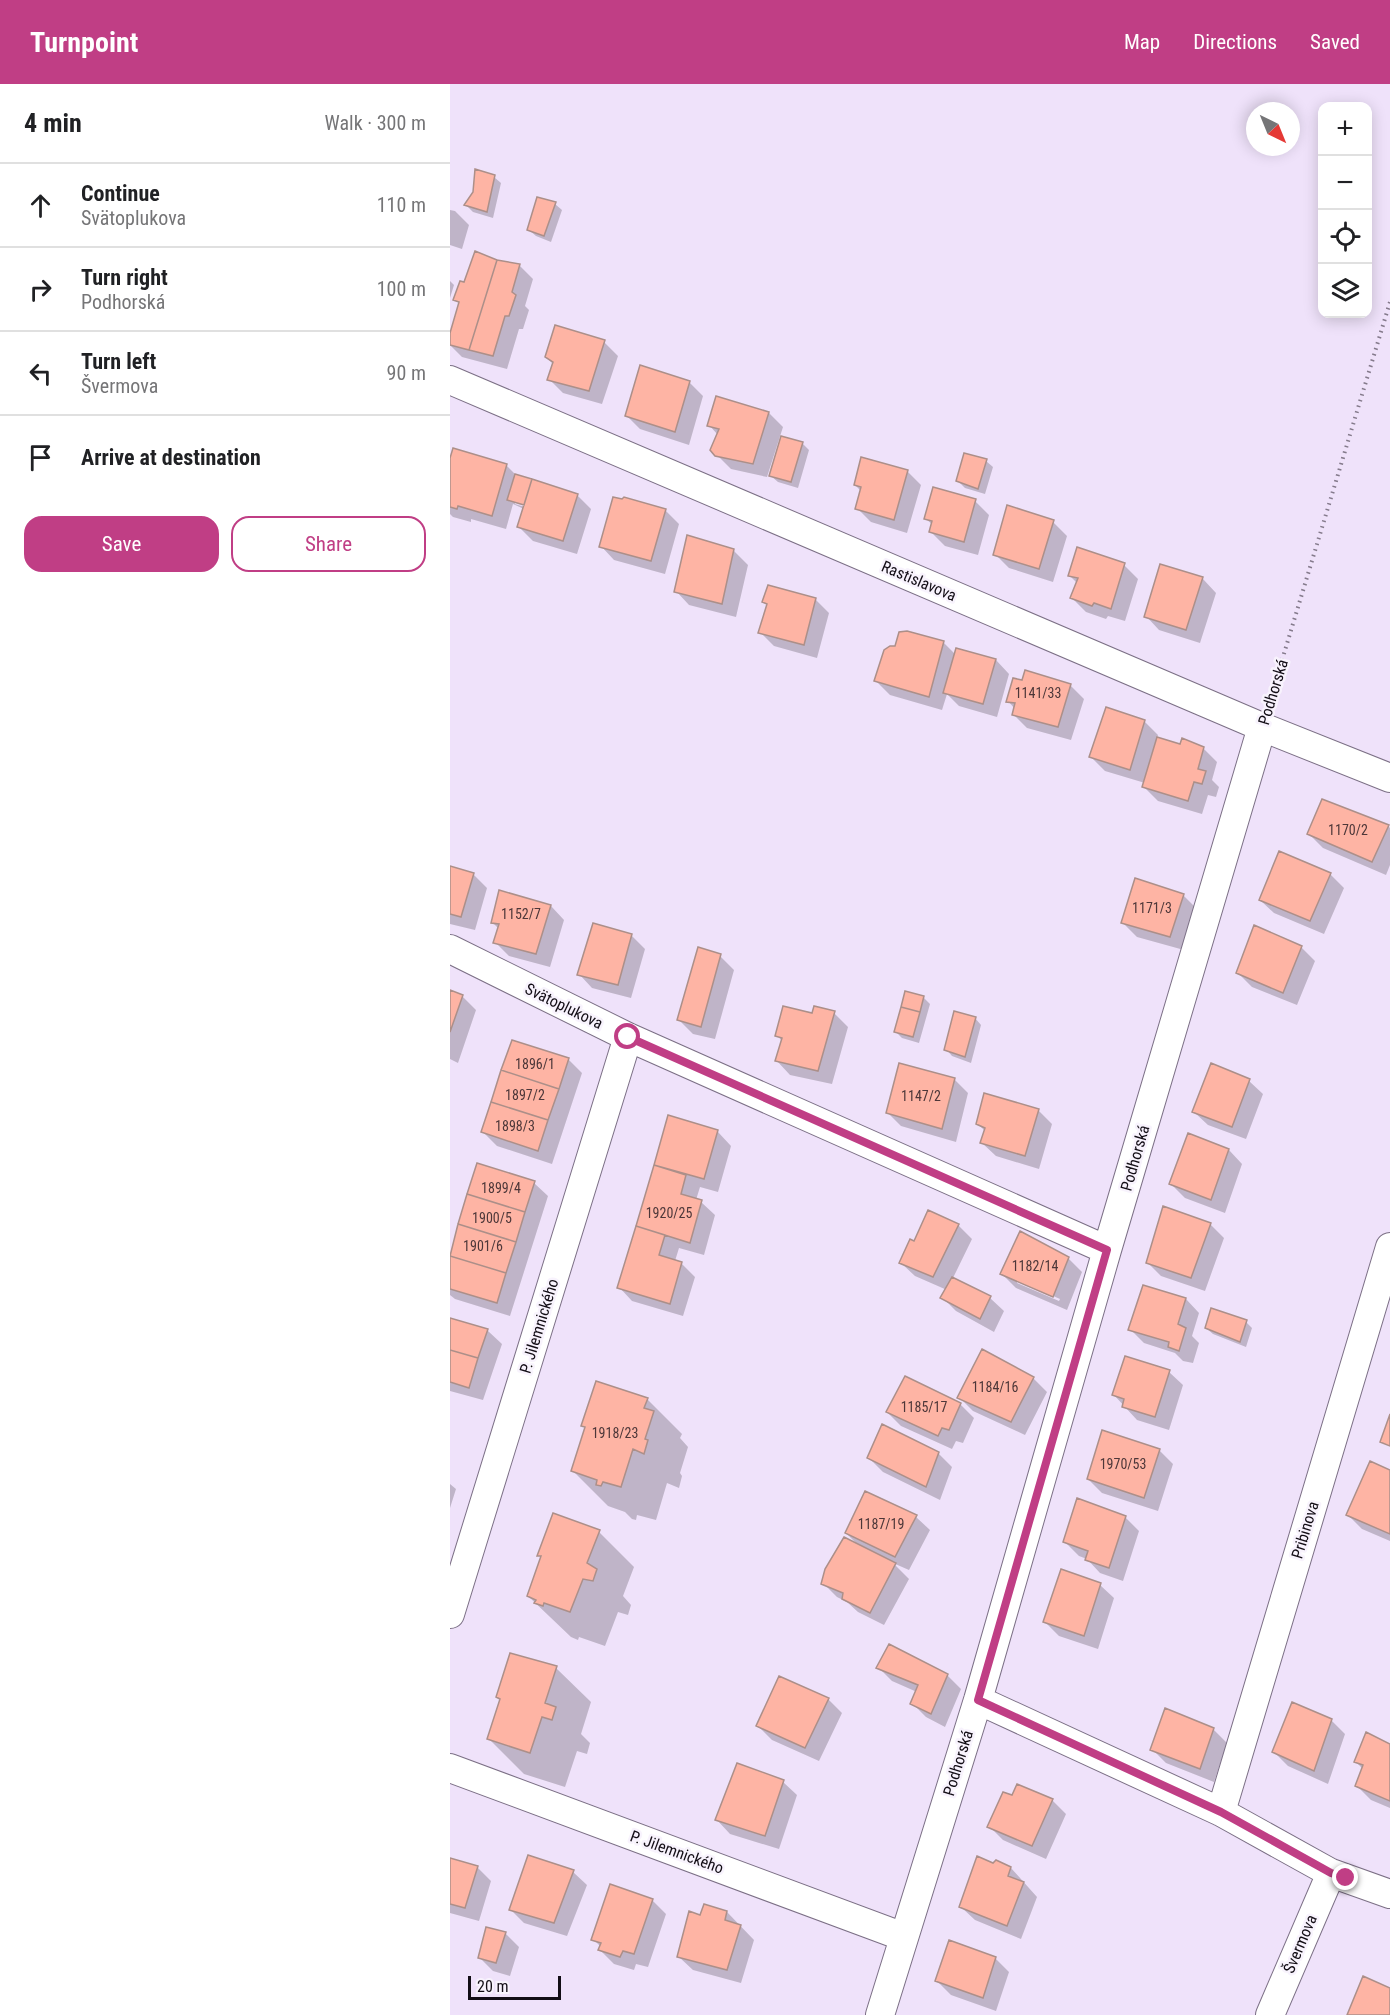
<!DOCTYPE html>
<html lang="en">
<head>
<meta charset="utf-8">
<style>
  :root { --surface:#fff; --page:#f2f2f2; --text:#202124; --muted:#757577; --line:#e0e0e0; --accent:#c03e85 }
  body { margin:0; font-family:"Roboto Condensed",sans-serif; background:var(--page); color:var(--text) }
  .controls { position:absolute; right:18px; top:18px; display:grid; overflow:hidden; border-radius:12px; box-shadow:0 3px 15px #0003 }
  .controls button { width:54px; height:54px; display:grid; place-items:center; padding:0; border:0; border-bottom:2px solid var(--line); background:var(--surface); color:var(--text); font:30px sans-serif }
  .compass { position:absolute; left:796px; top:18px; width:54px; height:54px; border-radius:50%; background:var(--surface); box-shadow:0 3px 15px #0003; rotate:137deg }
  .scale { position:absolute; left:18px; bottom:15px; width:93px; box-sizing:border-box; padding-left:6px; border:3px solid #120d15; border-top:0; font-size:16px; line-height:21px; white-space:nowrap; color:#120d15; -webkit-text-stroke:4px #f8f3fd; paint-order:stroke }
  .stop { position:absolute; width:18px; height:18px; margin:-14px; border:4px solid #c03e85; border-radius:50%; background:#fff }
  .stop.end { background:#c03e85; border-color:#fff; box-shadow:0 2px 6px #0008 }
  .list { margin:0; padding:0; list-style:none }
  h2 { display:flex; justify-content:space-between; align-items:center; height:78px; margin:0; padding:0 24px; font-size:26px }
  h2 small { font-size:20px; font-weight:400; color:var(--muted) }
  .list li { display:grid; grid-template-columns:39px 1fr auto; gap:18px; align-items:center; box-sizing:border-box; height:84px; padding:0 24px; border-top:2px solid var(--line) }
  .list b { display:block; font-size:22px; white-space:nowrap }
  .list p { margin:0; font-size:20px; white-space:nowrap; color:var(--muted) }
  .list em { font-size:20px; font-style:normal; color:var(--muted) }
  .actions { display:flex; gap:12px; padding:18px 24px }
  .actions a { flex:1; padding:14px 0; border:2px solid var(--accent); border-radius:18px; text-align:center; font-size:21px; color:var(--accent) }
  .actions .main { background:var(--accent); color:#fff }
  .icon { flex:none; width:33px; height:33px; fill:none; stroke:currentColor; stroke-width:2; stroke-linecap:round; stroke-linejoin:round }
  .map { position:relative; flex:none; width:940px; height:1931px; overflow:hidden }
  header { display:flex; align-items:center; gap:36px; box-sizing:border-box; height:84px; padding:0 30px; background:var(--accent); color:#fff }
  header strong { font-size:28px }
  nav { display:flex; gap:33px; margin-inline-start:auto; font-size:21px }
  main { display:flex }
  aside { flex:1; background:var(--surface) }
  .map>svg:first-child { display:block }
</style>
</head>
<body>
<header>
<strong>Turnpoint</strong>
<nav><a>Map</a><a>Directions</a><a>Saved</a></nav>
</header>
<main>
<aside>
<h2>4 min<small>Walk · 300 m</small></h2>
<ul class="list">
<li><svg class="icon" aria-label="ahead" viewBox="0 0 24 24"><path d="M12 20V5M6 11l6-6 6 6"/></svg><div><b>Continue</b><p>Svätoplukova</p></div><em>110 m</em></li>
<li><svg class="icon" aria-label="right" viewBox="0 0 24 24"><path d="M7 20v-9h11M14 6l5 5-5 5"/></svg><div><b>Turn right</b><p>Podhorská</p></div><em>100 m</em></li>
<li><svg class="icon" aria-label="left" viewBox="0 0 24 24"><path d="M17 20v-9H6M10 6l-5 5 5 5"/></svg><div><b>Turn left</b><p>Švermova</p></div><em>90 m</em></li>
<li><svg class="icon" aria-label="arrive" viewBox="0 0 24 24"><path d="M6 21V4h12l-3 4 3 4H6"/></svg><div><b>Arrive at destination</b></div></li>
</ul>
<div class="actions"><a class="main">Save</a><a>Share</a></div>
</aside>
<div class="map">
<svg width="940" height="1931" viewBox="0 0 940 1931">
  <rect width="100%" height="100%" fill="#efe2fa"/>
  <path fill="#0003" fill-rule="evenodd" d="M 44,93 L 51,99 L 43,134 L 23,128 L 16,121 Z
    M 105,120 L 112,126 L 101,158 L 86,152 L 79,146 Z
    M 0,126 L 5,127 L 19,141 L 12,165 L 0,161 Z
    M 47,177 L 69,181 L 83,195 L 75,222 L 79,226 L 73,245 L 69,245 L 57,285 L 12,273 L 0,261 L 0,254 L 10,220 L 5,215 L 15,199 Z
    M 0,197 L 4,201 L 0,214 Z
    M 154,258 L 168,272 L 152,320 L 113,309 L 99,295 L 104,281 L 96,273 Z
    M 239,298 L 253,312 L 239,361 L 190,345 L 176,331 Z
    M 319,329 L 333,343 L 317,393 L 281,385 L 262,366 L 268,351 L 259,341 Z
    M 352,359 L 359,366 L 348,404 L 328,398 L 321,392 Z
    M 536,377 L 543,383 L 535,410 L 515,404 L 508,397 Z
    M 0,380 L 56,381 L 67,392 L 127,411 L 141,425 L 127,470 L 83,457 L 69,443 L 74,425 L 63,420 L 56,445 L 21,435 L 21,438 L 3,433 L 0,430 ZM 65,417 L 81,422 L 81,425 L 65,420 Z
    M 457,387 L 471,401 L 457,449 L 421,438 L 407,424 L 411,407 L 405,401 Z
    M 525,417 L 539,431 L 528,471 L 495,462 L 481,448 L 483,441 L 476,435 Z
    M 215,426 L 229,440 L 215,490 L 164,476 L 151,462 Z
    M 603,438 L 617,452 L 603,498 L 559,484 L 545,470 Z
    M 238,453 L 284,467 L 298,481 L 286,533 L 239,521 L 226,507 Z
    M 674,481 L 688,495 L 675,537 L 658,532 L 656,535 L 636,528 L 622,514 L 627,499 L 619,491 Z
    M 711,482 L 753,495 L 766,509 L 750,559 L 709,546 L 696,532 Z
    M 365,515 L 379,529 L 367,574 L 324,562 L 310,548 L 318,522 L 314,518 Z
    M 493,558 L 505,570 L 546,576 L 559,590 L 547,633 L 509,622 L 497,610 L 492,626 L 440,611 L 426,597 Z
    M 620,601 L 634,615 L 621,656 L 577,644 L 563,630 L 565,625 L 558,617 Z
    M 656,625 L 695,638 L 708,651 L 707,654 L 731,661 L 753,664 L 767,678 L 762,696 L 769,703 L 766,713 L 758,711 L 752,730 L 708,717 L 694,703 L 695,699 L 655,687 L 641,673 Z
    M 938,742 L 940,744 L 940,781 L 936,791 L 873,764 L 859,750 Z
    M 0,784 L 23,790 L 37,804 L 25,846 L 0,840 Z
    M 880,790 L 894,804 L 874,850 L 824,829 L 810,816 Z
    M 733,811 L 747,825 L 734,866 L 687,853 L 673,839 Z
    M 101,822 L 114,836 L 100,883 L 59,872 L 45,858 L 49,845 L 42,838 Z
    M 181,851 L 195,865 L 181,914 L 142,904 L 129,890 Z
    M 851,863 L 865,877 L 847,921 L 802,903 L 788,889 Z
    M 270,872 L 284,886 L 265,955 L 243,950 L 229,936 Z
    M 0,907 L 12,912 L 26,926 L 8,979 L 0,975 Z
    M 473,913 L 480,920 L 469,959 L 452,954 L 446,948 Z
    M 384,929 L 398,943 L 382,1000 L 340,991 L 327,977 L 332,957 L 327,951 L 363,931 Z
    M 525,934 L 531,941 L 521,979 L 502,972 L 496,965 Z
    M 118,975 L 132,989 L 102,1080 L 47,1062 L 33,1048 Z
    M 504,995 L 518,1009 L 506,1058 L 451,1042 L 438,1029 Z
    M 799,997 L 813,1010 L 796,1055 L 758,1041 L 744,1028 Z
    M 588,1026 L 602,1040 L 589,1085 L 546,1072 L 532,1059 L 535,1047 L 527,1039 Z
    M 219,1033 L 268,1048 L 281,1062 L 268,1108 L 250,1103 L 246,1116 L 251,1118 L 265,1131 L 254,1171 L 229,1164 L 225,1177 L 231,1179 L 245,1193 L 233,1232 L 182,1217 L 169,1203 Z
    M 779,1066 L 792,1080 L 775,1129 L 735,1114 L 721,1100 Z
    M 28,1081 L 84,1099 L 98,1112 L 60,1232 L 5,1215 L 0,1211 L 0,1171 Z
    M 760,1140 L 774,1154 L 755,1207 L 711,1192 L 697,1178 Z
    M 508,1141 L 522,1155 L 503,1194 L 540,1214 L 554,1227 L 544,1248 L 506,1227 L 492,1213 L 497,1206 L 465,1192 L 451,1179 L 465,1158 Z
    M 618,1174 L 632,1188 L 617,1226 L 566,1204 L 552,1190 ZM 567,1196 L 610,1215 L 609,1217 L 567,1199 Z
    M 694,1203 L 736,1215 L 749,1229 L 742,1252 L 749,1259 L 743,1279 L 733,1277 L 725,1269 L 694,1259 L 680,1245 Z
    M 0,1236 L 38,1247 L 52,1260 L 33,1316 L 0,1307 Z
    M 796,1238 L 802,1244 L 796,1263 L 763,1250 L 756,1244 Z
    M 719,1288 L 733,1301 L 719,1346 L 687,1336 L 664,1311 Z
    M 583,1294 L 597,1308 L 575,1351 L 523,1327 L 509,1313 Z
    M 197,1315 L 232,1350 L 230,1354 L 238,1363 L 230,1389 L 232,1392 L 229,1404 L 217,1399 L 206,1436 L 187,1431 L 186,1436 L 182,1435 L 175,1428 L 158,1422 L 123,1387 L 136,1345 L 133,1342 Z
    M 510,1320 L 524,1334 L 513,1359 L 506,1357 L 502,1365 L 451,1342 L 437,1328 Z
    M 709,1366 L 723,1380 L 708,1427 L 652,1409 L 638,1395 Z
    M 488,1369 L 502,1383 L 490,1416 L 433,1388 L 419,1374 Z
    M 940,1387 L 940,1457 L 912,1445 L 898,1431 Z
    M 0,1400 L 6,1405 L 0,1424 Z
    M 415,1409 L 466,1433 L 480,1446 L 459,1486 L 443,1479 L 459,1495 L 434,1541 L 408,1528 L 397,1518 L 387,1513 L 373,1499 L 409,1462 L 396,1449 Z
    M 675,1433 L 689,1447 L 673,1497 L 650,1489 L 637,1475 L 629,1472 L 615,1458 Z
    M 149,1448 L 184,1483 L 173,1512 L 181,1521 L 178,1531 L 168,1528 L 155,1562 L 129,1553 L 128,1556 L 121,1553 L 78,1512 L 92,1474 L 89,1471 Z
    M 650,1501 L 664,1514 L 648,1565 L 609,1552 L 595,1538 Z
    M 428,1583 L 497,1591 L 511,1605 L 495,1643 L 476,1633 L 462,1619 L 467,1608 L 442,1597 Z
    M 106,1584 L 141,1618 L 131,1650 L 140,1659 L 137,1670 L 127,1667 L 115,1703 L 74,1690 L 39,1655 Z
    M 378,1615 L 392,1629 L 369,1677 L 322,1656 L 308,1642 Z
    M 881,1636 L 895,1650 L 878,1700 L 838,1682 L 824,1668 Z
    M 763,1645 L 777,1659 L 764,1698 L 716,1679 L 702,1665 Z
    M 940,1661 L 940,1724 L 921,1716 L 907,1702 L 913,1685 L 906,1678 Z
    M 333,1698 L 347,1711 L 329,1765 L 280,1750 L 267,1736 Z
    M 562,1713 L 602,1716 L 616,1730 L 596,1775 L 553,1756 L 539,1742 Z
    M 0,1775 L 27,1783 L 41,1797 L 29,1837 L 0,1829 Z
    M 547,1778 L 561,1784 L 587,1813 L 571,1855 L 525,1836 L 511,1823 Z
    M 123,1788 L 137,1801 L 117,1852 L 74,1839 L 60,1825 Z
    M 202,1816 L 216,1830 L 198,1883 L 186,1880 L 184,1886 L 164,1880 L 150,1866 L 151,1863 L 143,1855 Z
    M 277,1828 L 304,1856 L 291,1899 L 243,1886 L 229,1873 L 251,1833 Z
    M 55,1849 L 69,1863 L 60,1892 L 43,1887 L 29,1873 Z
    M 545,1874 L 559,1888 L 546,1927 L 501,1911 L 487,1897 Z"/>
  <path fill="#feb4a4" stroke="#ac8f89" stroke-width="1.5" d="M 25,85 L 45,91 L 37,128 L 14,121 L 23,108 Z
    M 87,113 L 106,118 L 94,152 L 77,146 Z
    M 25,167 L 47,176 L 19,266 L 0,261 L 0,249 L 9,218 L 3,216 L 10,197 L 14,198 Z
    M 47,176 L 70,180 L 62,208 L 66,211 L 59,232 L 55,232 L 43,272 L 19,266 Z
    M 105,241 L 155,256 L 139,307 L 97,296 L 103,278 L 95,273 Z
    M 190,281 L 240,297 L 225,348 L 175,332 Z
    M 266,312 L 319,328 L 303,380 L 265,372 L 260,366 L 269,345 L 257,342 Z
    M 331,352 L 353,358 L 341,398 L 319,392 Z
    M 3,364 L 57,380 L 42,432 L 8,422 L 7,425 L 0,423 L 0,374 Z
    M 514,369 L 537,375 L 528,405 L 506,397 Z
    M 411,373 L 458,386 L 444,436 L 405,425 L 411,403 L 404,401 Z
    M 65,390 L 82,395 L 74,421 L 57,416 Z
    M 82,395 L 128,410 L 113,457 L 67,443 Z
    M 483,403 L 526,415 L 514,458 L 479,448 L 482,437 L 474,435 Z
    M 163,413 L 172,415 L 174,413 L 216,425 L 201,477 L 149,463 Z
    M 557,421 L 604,436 L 589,485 L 543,471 Z
    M 237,451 L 284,465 L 272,520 L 224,508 Z
    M 627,463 L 675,479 L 661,525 L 644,519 L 642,522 L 620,514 L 628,494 L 618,492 Z
    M 710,480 L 753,493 L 736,546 L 694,533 Z
    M 318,501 L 366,514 L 354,561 L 308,549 L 317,520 L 312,518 Z
    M 457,547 L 494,557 L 479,613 L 424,597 L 434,566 L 440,562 L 445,562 L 449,548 Z
    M 506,564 L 546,575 L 533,620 L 493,609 Z
    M 575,586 L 621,600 L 608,643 L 562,631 L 565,619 L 556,618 L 563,594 L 572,596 Z
    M 656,623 L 695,636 L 680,686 L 639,673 Z
    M 707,653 L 730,660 L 732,654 L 754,663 L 748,685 L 756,687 L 752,700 L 744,698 L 738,717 L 692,703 Z
    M 872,715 L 939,741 L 922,778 L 857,750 Z
    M 829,767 L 881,789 L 860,837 L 809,816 Z
    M 0,782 L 24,789 L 11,833 L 0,830 Z
    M 685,794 L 734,810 L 720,853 L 671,839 Z
    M 49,806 L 101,821 L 86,870 L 43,859 L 49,840 L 41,839 Z
    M 143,839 L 182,850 L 168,901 L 127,891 Z
    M 804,841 L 852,862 L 833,909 L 786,889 Z
    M 248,863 L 271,870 L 251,943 L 227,936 Z
    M 0,906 L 13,911 L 0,948 Z
    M 455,907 L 474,912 L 470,928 L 451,923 Z
    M 333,922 L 362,929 L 364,922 L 385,927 L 368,987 L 325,977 L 332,954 L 325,952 Z
    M 451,923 L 470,928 L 463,953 L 444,948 Z
    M 504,927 L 526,933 L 515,973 L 494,966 Z
    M 62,956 L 119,974 L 109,1005 L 51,986 Z
    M 449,979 L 505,994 L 492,1045 L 436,1029 Z
    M 761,979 L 800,995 L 782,1043 L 742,1028 Z
    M 51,986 L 109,1005 L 98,1036 L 41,1018 Z
    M 534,1009 L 589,1025 L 575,1072 L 530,1059 L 535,1044 L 526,1040 Z
    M 41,1018 L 98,1036 L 88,1067 L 31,1048 Z
    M 218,1031 L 268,1046 L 254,1095 L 204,1081 Z
    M 738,1049 L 779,1065 L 761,1116 L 719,1100 Z
    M 27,1079 L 85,1097 L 75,1128 L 17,1110 Z
    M 204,1081 L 236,1091 L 231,1110 L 252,1116 L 240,1159 L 186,1142 Z
    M 17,1110 L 75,1128 L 66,1158 L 8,1140 Z
    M 713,1122 L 761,1139 L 741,1194 L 696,1179 Z
    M 478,1126 L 509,1140 L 483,1193 L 449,1179 L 460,1155 L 464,1157 Z
    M 8,1140 L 66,1158 L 56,1189 L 0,1172 Z
    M 186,1142 L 215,1151 L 209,1171 L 232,1178 L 220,1220 L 167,1204 Z
    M 570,1147 L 619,1173 L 603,1213 L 550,1190 Z
    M 0,1172 L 56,1189 L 47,1219 L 0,1205 Z
    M 502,1193 L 541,1212 L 530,1235 L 490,1214 Z
    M 693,1201 L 736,1214 L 728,1240 L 736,1244 L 729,1267 L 718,1263 L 719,1258 L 678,1246 Z
    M 761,1224 L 797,1236 L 790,1258 L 755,1244 Z
    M 0,1234 L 38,1245 L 28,1274 L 0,1266 Z
    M 532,1265 L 584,1293 L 561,1338 L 507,1314 Z
    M 0,1266 L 28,1274 L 19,1304 L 0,1298 Z
    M 675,1272 L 720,1286 L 705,1333 L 672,1323 L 674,1315 L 662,1311 Z
    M 455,1292 L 511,1319 L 499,1346 L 492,1344 L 488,1352 L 436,1328 Z
    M 146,1297 L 198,1314 L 194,1324 L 204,1327 L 195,1355 L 198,1356 L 194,1370 L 183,1365 L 171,1403 L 153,1398 L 151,1402 L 146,1401 L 147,1396 L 121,1387 L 135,1343 L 131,1342 Z
    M 940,1330 L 940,1362 L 930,1358 Z
    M 432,1340 L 489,1368 L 476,1403 L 417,1374 Z
    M 652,1346 L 710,1365 L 694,1414 L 637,1395 Z
    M 920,1377 L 940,1386 L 940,1450 L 896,1431 Z
    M 415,1407 L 467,1431 L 445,1473 L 395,1449 Z
    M 627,1414 L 676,1432 L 659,1484 L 635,1476 L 638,1467 L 613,1458 Z
    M 103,1429 L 150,1446 L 137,1479 L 147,1485 L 143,1497 L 133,1495 L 120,1528 L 94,1519 L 93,1522 L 84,1519 L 86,1516 L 77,1512 L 91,1472 L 87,1472 Z
    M 394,1453 L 446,1479 L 420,1529 L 392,1515 L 393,1509 L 371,1500 L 375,1485 Z
    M 611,1485 L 651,1499 L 634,1552 L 593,1538 Z
    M 439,1560 L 498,1590 L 481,1630 L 460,1620 L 468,1601 L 426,1584 Z
    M 60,1569 L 107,1582 L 95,1619 L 106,1623 L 102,1636 L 92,1633 L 80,1669 L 37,1655 L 50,1615 L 46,1613 Z
    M 329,1592 L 379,1614 L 355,1664 L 306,1642 Z
    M 842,1618 L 882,1635 L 864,1687 L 822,1668 Z
    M 715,1624 L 764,1644 L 750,1685 L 700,1666 Z
    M 916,1648 L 940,1660 L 940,1717 L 905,1702 L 913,1681 L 904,1678 Z
    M 287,1679 L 334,1696 L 315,1752 L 265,1736 Z
    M 567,1700 L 603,1715 L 582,1762 L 537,1743 L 553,1708 L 562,1711 Z
    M 78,1771 L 124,1786 L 104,1839 L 59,1826 Z
    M 527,1772 L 543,1779 L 546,1776 L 561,1783 L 558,1792 L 574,1798 L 557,1842 L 509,1823 Z
    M 0,1774 L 28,1782 L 15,1824 L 0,1820 Z
    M 160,1800 L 203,1815 L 184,1870 L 173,1867 L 170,1873 L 148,1866 L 151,1859 L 141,1856 Z
    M 254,1820 L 277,1827 L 275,1836 L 291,1841 L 277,1886 L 227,1873 L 239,1827 L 250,1831 Z
    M 36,1843 L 56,1848 L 46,1879 L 28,1874 Z
    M 499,1856 L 546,1873 L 533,1914 L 485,1897 Z
    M 913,1892 L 940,1904 L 940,1931 L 897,1931 Z"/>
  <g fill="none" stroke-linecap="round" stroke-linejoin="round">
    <defs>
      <path id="minor" d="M 0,296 L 812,643 L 940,694
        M 0,865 L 178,953 L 657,1166
        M 0,1530 L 178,953
        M 528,1616 L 771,1728 L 881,1789 L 940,1810
        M 0,1684 L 454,1853
        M 771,1728 L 940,1163
        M 430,1931 L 528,1616 L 657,1166 L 812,643
        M 820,1931 L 881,1789"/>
    </defs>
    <use href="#minor" stroke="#7c7086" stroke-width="30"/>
    <path stroke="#847a8b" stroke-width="4" stroke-dasharray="1.5 4.5" stroke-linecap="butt" d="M 820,616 L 940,218"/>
    <use href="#minor" stroke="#fff" stroke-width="28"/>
  </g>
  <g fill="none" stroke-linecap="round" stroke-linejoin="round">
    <path stroke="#c03e85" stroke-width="8" d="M 178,953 L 657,1166 L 528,1616 L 771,1728 L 881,1789 L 896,1794"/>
  </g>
  <g text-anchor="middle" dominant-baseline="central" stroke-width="5" stroke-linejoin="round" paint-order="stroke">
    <g font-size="14" fill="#4d3739">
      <text x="588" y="609">1141/33</text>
      <text x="898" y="746">1170/2</text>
      <text x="702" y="824">1171/3</text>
      <text x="71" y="830">1152/7</text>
      <text x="85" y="980">1896/1</text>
      <text x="75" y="1011">1897/2</text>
      <text x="471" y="1012">1147/2</text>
      <text x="65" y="1042">1898/3</text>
      <text x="51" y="1104">1899/4</text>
      <text x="219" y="1129">1920/25</text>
      <text x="42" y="1134">1900/5</text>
      <text x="33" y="1162">1901/6</text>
      <text x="585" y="1182">1182/14</text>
      <text x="545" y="1303">1184/16</text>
      <text x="474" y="1323">1185/17</text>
      <text x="165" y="1349">1918/23</text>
      <text x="673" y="1380">1970/53</text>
      <text x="431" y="1440">1187/19</text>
    </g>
    <g font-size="16" fill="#120d15" stroke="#f8f3fd">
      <text transform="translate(469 497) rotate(23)">Rastislavova</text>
      <text transform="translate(823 608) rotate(-73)">Podhorská</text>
      <text transform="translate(114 922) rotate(26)">Svätoplukova</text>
      <text transform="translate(685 1074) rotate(-74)">Podhorská</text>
      <text transform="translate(89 1242) rotate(-73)">P. Jilemnického</text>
      <text transform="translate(855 1446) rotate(-73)">Pribinova</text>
      <text transform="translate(508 1679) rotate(-73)">Podhorská</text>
      <text transform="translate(227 1768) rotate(20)">P. Jilemnického</text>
      <text transform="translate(850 1860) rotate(-67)">Švermova</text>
    </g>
  </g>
</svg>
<div class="controls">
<button>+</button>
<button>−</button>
<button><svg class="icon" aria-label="locate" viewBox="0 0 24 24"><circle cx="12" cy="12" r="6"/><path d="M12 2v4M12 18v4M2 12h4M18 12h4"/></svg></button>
<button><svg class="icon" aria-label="layers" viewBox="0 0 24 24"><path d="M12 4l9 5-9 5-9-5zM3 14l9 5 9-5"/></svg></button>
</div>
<svg class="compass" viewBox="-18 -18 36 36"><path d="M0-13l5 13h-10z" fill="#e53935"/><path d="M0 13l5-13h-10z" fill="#757577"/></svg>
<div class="scale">20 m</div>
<div class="stop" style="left:178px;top:953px"></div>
<div class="stop end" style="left:896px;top:1794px"></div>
</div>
</main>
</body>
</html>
